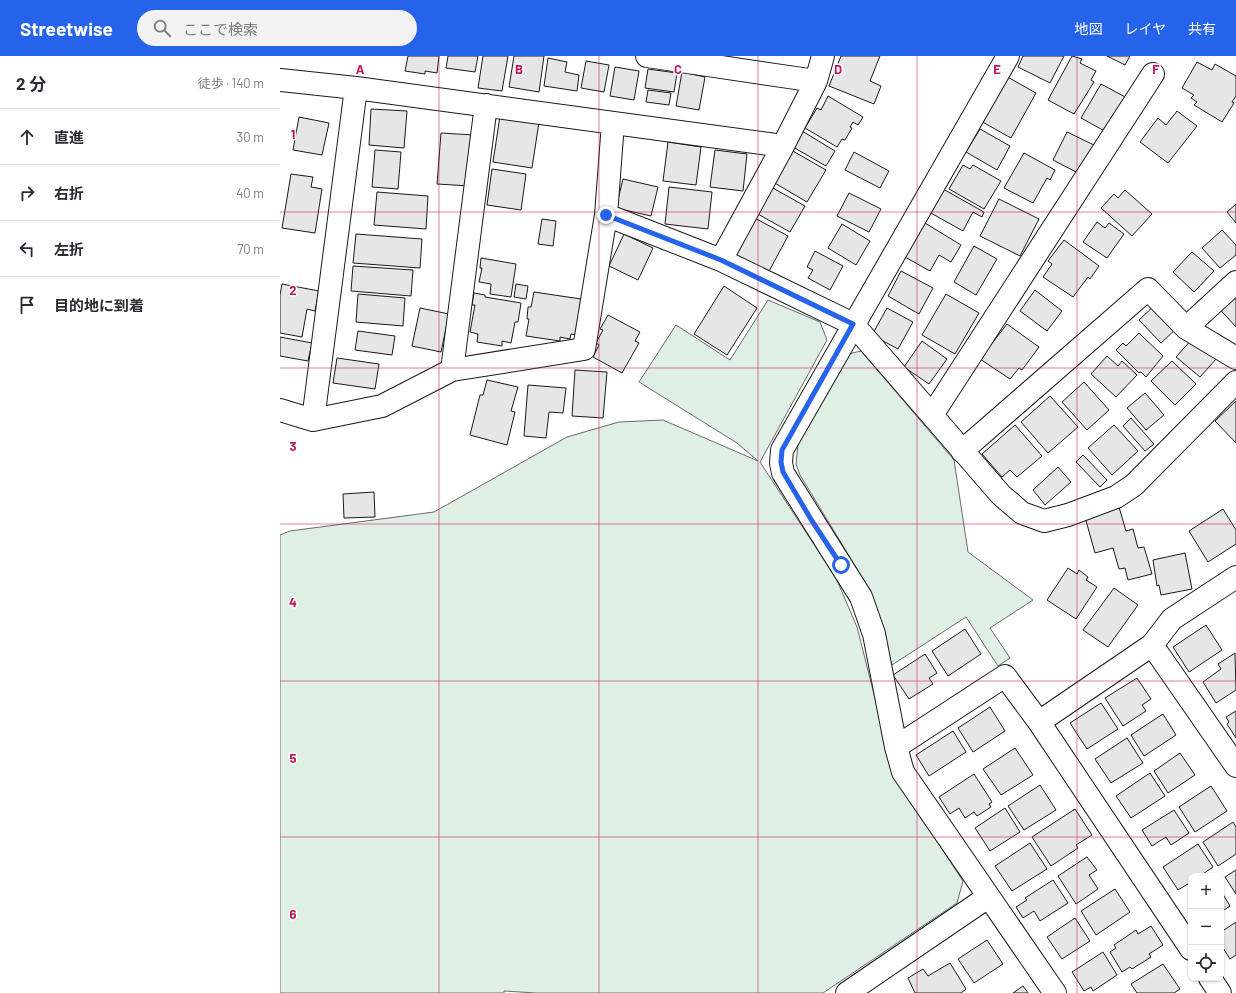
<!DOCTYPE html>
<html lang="ja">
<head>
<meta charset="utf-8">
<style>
  :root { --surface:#fff; --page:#f2f2f3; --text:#2b2b33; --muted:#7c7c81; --line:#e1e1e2; --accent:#2563eb }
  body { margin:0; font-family:Barlow,"Noto Sans JP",sans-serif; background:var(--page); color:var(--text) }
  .controls { position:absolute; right:12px; bottom:12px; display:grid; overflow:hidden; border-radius:8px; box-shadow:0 1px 3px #0004 }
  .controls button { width:36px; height:36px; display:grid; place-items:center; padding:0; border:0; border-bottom:1px solid var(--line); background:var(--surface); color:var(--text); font:20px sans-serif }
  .stop { position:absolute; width:12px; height:12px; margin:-9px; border:3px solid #2563eb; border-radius:50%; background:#fff }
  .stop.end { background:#2563eb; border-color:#fff; box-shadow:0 1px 4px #0008 }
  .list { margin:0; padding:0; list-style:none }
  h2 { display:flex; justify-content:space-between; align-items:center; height:52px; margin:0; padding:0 16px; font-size:17px }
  h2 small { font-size:13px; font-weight:400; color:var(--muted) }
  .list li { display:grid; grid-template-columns:26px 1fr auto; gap:12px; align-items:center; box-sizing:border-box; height:56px; padding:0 16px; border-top:1px solid var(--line) }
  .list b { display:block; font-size:15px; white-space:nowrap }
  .list em { font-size:13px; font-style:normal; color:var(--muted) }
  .icon { flex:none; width:22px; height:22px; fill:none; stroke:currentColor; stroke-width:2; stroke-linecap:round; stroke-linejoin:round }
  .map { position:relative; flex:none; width:956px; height:937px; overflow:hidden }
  header { display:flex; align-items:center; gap:24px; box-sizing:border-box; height:56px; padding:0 20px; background:var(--accent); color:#fff }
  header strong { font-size:19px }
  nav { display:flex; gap:22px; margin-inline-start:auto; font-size:14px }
  .search { width:280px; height:36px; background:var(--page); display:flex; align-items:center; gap:10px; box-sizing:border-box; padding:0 14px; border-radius:22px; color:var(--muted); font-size:15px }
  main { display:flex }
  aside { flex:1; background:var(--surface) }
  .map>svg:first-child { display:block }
</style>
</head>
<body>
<header>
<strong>Streetwise</strong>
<div class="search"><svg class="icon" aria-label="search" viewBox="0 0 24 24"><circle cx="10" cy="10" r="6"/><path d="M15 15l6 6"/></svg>ここで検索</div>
<nav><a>地図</a><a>レイヤ</a><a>共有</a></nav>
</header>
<main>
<aside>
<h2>2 分<small>徒歩 · 140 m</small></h2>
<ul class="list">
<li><svg class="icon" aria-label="ahead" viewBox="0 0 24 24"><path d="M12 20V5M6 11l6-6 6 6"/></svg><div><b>直進</b></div><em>30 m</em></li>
<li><svg class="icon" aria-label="right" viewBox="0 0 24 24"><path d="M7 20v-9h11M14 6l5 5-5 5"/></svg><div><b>右折</b></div><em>40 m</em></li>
<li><svg class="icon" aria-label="left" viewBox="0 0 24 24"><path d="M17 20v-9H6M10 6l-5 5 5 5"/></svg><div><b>左折</b></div><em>70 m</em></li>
<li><svg class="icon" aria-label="arrive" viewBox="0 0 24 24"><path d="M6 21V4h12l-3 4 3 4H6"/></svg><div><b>目的地に到着</b></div></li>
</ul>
</aside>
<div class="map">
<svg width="956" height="937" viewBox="0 0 956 937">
  <rect width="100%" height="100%" fill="#fff"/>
  <path fill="#e0efe3" stroke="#6a6a6a" d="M 488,244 L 540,266 L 547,284 L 480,406 L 556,522 L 577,571 L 615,721 L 683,825 L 677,847 L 543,937 L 256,937 L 224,935 L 224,937 L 0,937 L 0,479 L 10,475 L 154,456 L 287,381 L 339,366 L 383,364 L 478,405 L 457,387 L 359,326 L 396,269 L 450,304 Z
    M 581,295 L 674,404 L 688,496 L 753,544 L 710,572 L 730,602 L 718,610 L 686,561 L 612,609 L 594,549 L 577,513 L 520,419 L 516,408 L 518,388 L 568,298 Z"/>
  <path fill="#e6e6e6" stroke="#1a1a1a" d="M 128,0 L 159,0 L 157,17 L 145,15 L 145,18 L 125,15 Z
    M 168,0 L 198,0 L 195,16 L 166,12 Z
    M 203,0 L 228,0 L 222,35 L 198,32 Z
    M 234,0 L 264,0 L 259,36 L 229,31 Z
    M 561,0 L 600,0 L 590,25 L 601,30 L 594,48 L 549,30 Z
    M 743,0 L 784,0 L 770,27 L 738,11 Z
    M 792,0 L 802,3 L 800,7 L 816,15 L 811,24 L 814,26 L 794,58 L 768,44 Z
    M 827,0 L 850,0 L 845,9 Z
    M 268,2 L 287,6 L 285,16 L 299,19 L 297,35 L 264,30 Z
    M 306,5 L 329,9 L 324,36 L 301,32 Z
    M 917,6 L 932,14 L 935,8 L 956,20 L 956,40 L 952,46 L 954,47 L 942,66 L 914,49 L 917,46 L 911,42 L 914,39 L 902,32 Z
    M 335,11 L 359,15 L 354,44 L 330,40 Z
    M 368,13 L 397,17 L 394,36 L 365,32 Z
    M 402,16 L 425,21 L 419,54 L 396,50 Z
    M 724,19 L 756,37 L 731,82 L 699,64 Z
    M 821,28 L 849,43 L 830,78 L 801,62 Z
    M 368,34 L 391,37 L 389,49 L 366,46 Z
    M 548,40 L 583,61 L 578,69 L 573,66 L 570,71 L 572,72 L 565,84 L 562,83 L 557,91 L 525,72 L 537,52 L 541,54 Z
    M 91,53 L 127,55 L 124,92 L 89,89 Z
    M 897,55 L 917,70 L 888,107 L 860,86 L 878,62 L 886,69 Z
    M 220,60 L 259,66 L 252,112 L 213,106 Z
    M 19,61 L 49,67 L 42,99 L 13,94 Z
    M 700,73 L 730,90 L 717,114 L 686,96 Z
    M 522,75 L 555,95 L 546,110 L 513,91 Z
    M 787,76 L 814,89 L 800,118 L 773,104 Z
    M 161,77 L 194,79 L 190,130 L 157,128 Z
    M 388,86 L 421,91 L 416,129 L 383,125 Z
    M 95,94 L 121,96 L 118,133 L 92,131 Z
    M 435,94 L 467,98 L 463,135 L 430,131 Z
    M 511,94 L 546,114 L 527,146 L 493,126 Z
    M 574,96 L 609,115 L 600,132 L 565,114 Z
    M 744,97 L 775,114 L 770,124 L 767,122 L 753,147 L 724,132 Z
    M 683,109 L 690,113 L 693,109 L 721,125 L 704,153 L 669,133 Z
    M 212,113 L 246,118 L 241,154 L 207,149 Z
    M 11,118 L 33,121 L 31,131 L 42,133 L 35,177 L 2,172 Z
    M 343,123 L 378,131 L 371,160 L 336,152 Z
    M 389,131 L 432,136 L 428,173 L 385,168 Z
    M 491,131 L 525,150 L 510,176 L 476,157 Z
    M 663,133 L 704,156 L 702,161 L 693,156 L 683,175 L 649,156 Z
    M 845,134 L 872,158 L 852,180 L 821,152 L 834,138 L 838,142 Z
    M 97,136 L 148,140 L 146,173 L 94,169 Z
    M 569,137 L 601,153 L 589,176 L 557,160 Z
    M 719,143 L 759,163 L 740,200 L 700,180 Z
    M 956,148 L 956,167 L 947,156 Z
    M 471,160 L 508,180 L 488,217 L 455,199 Z
    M 262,163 L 276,165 L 273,190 L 258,188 Z
    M 817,166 L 825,172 L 829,167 L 844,178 L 827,202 L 803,186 Z
    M 645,167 L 681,189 L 671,206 L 659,199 L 650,215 L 625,201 Z
    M 562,168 L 590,185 L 576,209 L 548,192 Z
    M 942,174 L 956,189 L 956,199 L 940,212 L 922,192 Z
    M 76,178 L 142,183 L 140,212 L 73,207 Z
    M 344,178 L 373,192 L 358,224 L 329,210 Z
    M 784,184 L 819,210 L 810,223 L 808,221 L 793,241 L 763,221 L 772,208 L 768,205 Z
    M 694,190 L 717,203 L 696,239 L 674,226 Z
    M 535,195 L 563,210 L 550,234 L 528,222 L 533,214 L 527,211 Z
    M 912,196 L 934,215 L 914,236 L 893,216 Z
    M 201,202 L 236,208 L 231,241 L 210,238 L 211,228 L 199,226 L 202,212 L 200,212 Z
    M 73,210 L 133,214 L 131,240 L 71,235 Z
    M 621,215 L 653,232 L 639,258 L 608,240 Z
    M 2,228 L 39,235 L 35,255 L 27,253 L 22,281 L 0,277 L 0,239 Z
    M 236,228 L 248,230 L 246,243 L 234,241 Z
    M 444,230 L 477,252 L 447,299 L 414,278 Z
    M 956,232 L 956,271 L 936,249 Z
    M 755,234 L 782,255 L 767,275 L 740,255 Z
    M 254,236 L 301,243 L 296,279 L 291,278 L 290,283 L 280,281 L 280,285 L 246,280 L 249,263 L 247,263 L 248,251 L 251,251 Z
    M 194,237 L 205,239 L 205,241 L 241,247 L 238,266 L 235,266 L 231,287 L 222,285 L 222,290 L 197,286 L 198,278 L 190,276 L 195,249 L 192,249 Z
    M 78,238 L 125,242 L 123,270 L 76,266 Z
    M 666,238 L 699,257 L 675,298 L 642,279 Z
    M 876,248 L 898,271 L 881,287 L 859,264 Z
    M 140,252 L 169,258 L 161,296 L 132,290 Z
    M 607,252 L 633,266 L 618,293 L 592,279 Z
    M 328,259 L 360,276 L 355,285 L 359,287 L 342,317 L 313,301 L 319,289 L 316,287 L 323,274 L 320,273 Z
    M 727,268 L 759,291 L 742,314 L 739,312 L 730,323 L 700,303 Z
    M 78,275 L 115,280 L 112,299 L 75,294 Z
    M 859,277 L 883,300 L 866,321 L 861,316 L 859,317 L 836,294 L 843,287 L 846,290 Z
    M 0,281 L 32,287 L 28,305 L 0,300 Z
    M 913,282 L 937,302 L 920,321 L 896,301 Z
    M 642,285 L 667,303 L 649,328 L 624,311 Z
    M 827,300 L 838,310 L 842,305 L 857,319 L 836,341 L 811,318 Z
    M 57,302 L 99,308 L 95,333 L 53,327 Z
    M 892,305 L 916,328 L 895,349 L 871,325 Z
    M 295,314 L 327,316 L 323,362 L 292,360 Z
    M 207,324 L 238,331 L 231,355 L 235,356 L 227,389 L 190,379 L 200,339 L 203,339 Z
    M 804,326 L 829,354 L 807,374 L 782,346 Z
    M 248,329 L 286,332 L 283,357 L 269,356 L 266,382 L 244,380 Z
    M 865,337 L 884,359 L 866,374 L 847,352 Z
    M 770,340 L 798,371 L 768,397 L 741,366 Z
    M 956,345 L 956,387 L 935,365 Z
    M 851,362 L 874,388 L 865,395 L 843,370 Z
    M 735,369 L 762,400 L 737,421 L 730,414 L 722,421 L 702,398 Z
    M 834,369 L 858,395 L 832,419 L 808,392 Z
    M 803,399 L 827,424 L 820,431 L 796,406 Z
    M 778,411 L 791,426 L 765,449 L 753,434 Z
    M 94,436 L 95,461 L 64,462 L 63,438 Z
    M 839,451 L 846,475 L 853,473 L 858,492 L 864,491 L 872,518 L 848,524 L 845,512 L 839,513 L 833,492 L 815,497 L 805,461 Z
    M 943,453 L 956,474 L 956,488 L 928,506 L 909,475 Z
    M 905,497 L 912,533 L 881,539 L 879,529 L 877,530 L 873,504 Z
    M 788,512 L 797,518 L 799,514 L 808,521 L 806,524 L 817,531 L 796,563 L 767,544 Z
    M 834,532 L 858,549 L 828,591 L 803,574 Z
    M 926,569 L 942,594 L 909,616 L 893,591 Z
    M 685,573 L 701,598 L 668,620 L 652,595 Z
    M 955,597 L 956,634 L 936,647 L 923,626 L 941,613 L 938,608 Z
    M 645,598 L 657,617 L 649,622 L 653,628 L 629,643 L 613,619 Z
    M 857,622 L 871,643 L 862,649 L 866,655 L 843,670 L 825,642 Z
    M 821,647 L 838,673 L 807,693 L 790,667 Z
    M 710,651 L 725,675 L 693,696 L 678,672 Z
    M 956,655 L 956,682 L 947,668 L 949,666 L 946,661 Z
    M 883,658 L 896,679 L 864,700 L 851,679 Z
    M 673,675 L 686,696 L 649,720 L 636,699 Z
    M 847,682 L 863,707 L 831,727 L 815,703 Z
    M 735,692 L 753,719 L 721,739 L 703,713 Z
    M 900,697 L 915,719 L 888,737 L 874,715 Z
    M 870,717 L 885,740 L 851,762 L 836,740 Z
    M 694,718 L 712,746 L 709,748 L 711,751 L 697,760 L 694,756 L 685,762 L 679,752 L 670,758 L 659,741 Z
    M 760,729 L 776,754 L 744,774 L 728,750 Z
    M 931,730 L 947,755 L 915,776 L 899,751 Z
    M 725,752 L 740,776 L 710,795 L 695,772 Z
    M 795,753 L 812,779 L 796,789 L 798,792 L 771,810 L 752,781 Z
    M 894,754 L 909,777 L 891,789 L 886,781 L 872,790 L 862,774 Z
    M 953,766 L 956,771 L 956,798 L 938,810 L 923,786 Z
    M 750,787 L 767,813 L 732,835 L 715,810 Z
    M 918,788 L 933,811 L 920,820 L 911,820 L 911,826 L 898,834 L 883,811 Z
    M 807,801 L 817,814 L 809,819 L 818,833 L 796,848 L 778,820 Z
    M 956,814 L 956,838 L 945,821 Z
    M 773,824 L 788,847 L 760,865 L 754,855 L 743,862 L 736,851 L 747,844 L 745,842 Z
    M 835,833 L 850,856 L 816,879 L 801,855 Z
    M 941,835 L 950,850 L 941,856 Z
    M 795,862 L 810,885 L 782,903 L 767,881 Z
    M 956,866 L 956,899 L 950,903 L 941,889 L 941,876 Z
    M 871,870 L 883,889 L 869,898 L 871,901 L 852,913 L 850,911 L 842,916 L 830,896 L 836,892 L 834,889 L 856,874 L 858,878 Z
    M 707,884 L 723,908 L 694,927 L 678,903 Z
    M 823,896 L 837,919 L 813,935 L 811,931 L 804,935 L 792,916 Z
    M 670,907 L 686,933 L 681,937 L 635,937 L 628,922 L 643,913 L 648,920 Z
    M 883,908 L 900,933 L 894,937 L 857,937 L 851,928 Z
    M 743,930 L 748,937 L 733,937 Z"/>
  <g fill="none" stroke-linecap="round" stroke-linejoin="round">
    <defs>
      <path id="minor" d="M 367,0 L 536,25
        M 728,0 L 502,394 L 501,407 L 503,417 L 581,541 L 594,578 L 616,691 L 623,716 L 775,937
        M 0,24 L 76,32 L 503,90
        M 326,159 L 441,204 L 573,268 L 721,439 L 742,457 L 764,465 L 788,459 L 836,441 L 854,429 L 956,326
        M 441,204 L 503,90 L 536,25 L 543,0
        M 906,272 L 956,226
        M 172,314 L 206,49
        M 0,354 L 33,364 L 102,350 L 172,314 L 304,293 L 326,159 L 333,67
        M 652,359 L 873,18
        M 33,364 L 76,32
        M 682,395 L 868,233 L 906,272 L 956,302
        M 872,589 L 956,710
        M 759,666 L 872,589 L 892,563 L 956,521
        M 616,691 L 725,620 L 759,666 L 911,893
        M 930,922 L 940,937
        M 567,937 L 708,841"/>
    </defs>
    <use href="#minor" stroke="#1a1a1a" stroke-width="24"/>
    <use href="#minor" stroke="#fff" stroke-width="22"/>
  </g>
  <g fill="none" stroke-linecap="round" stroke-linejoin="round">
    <path stroke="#2563eb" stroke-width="5" d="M 326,159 L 441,204 L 573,268 L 502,394 L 501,406 L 503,416 L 532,465 L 561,509"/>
  </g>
  <path fill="none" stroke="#c2185b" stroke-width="1" stroke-opacity="0.55" d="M 159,0 L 159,937M 319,0 L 319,937M 478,0 L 478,937M 637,0 L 637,937M 797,0 L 797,937M 0,156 L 956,156M 0,312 L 956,312M 0,468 L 956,468M 0,625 L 956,625M 0,781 L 956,781"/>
  <g font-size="13" text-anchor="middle" font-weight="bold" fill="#c2185b" stroke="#fff" stroke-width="3" stroke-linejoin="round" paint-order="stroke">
    <text x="80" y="18">A</text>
    <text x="239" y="18">B</text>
    <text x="398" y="18">C</text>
    <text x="558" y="18">D</text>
    <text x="717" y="18">E</text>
    <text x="876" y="18">F</text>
    <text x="13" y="83">1</text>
    <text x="13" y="239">2</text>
    <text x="13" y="395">3</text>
    <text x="13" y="551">4</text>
    <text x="13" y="707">5</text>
    <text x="13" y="863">6</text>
  </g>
</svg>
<div class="controls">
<button>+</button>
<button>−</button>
<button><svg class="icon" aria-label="locate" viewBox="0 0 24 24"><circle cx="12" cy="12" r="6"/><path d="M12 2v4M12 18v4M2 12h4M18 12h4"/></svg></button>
</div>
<div class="stop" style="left:561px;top:509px"></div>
<div class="stop end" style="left:326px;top:159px"></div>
</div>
</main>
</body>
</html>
